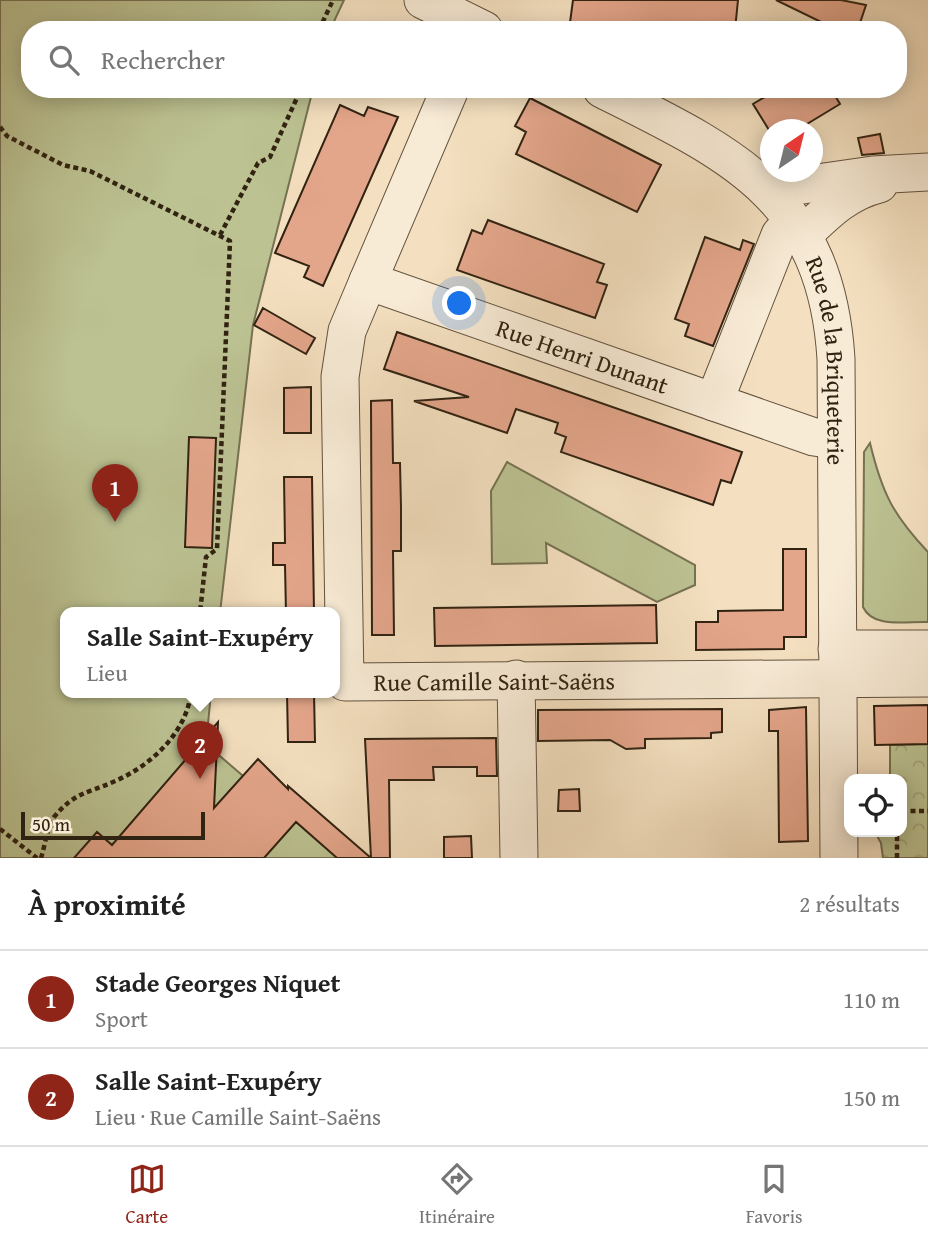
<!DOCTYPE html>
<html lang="fr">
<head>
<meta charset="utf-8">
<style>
  :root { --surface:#fff; --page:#f6f6f6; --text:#222; --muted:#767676; --line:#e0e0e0; --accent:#8f2418 }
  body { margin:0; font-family:"Gentium Book Plus",serif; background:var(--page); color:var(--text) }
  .controls { position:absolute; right:21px; bottom:21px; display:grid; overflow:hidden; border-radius:14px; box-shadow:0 4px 18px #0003 }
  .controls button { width:63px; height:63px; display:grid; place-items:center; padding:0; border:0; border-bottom:2px solid var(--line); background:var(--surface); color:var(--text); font:35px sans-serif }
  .compass { position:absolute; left:760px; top:119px; width:63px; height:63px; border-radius:50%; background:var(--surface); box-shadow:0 4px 18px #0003; rotate:35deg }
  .scale { position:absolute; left:21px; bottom:18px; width:184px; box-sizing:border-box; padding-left:7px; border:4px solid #312312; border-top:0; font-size:19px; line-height:24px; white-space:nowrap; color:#312312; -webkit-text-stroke:5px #f8ebd6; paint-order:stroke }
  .you { position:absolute; left:460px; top:304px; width:24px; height:24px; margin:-18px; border:5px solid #fff; border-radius:50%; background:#1a73e8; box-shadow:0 0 0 10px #1a73e833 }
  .badge { display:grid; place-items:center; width:46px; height:46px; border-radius:50%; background:var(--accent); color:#fff; font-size:23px; font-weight:700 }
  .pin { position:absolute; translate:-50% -58px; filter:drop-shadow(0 2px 4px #0008) }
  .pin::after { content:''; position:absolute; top:37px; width:24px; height:21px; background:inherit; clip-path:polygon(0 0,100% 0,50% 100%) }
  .popup { position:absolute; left:60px; top:607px; width:280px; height:91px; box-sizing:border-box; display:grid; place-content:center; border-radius:14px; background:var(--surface); filter:drop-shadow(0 2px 5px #0005); font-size:23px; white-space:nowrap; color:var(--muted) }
  .popup b { font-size:26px; color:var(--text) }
  .popup::after { content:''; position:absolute; left:50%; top:100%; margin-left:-14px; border:14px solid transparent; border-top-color:var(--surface) }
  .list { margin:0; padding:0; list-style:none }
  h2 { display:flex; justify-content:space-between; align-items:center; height:91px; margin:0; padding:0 28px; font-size:30px }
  h2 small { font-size:23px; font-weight:400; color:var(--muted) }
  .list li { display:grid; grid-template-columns:46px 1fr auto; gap:21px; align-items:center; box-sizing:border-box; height:98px; padding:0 28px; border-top:2px solid var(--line) }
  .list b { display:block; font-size:26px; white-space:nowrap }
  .list p { margin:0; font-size:23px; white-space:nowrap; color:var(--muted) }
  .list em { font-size:23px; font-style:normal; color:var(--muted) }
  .icon { flex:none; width:38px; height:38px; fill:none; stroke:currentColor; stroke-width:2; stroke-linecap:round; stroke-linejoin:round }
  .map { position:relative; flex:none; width:928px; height:858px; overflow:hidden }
  .search { position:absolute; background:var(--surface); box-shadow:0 4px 18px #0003; left:21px; right:21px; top:21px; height:77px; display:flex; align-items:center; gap:18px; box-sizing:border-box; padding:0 24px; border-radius:28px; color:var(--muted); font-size:26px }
  .sheet { height:287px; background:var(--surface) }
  nav { display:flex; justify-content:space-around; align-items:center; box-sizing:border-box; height:98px; border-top:2px solid var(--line); background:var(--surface); font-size:19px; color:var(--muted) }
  nav a { display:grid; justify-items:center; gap:4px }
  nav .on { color:var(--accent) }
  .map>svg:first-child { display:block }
</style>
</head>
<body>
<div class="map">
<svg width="928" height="858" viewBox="0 0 928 858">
  <defs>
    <pattern id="park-crowns" width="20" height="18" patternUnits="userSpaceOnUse" patternTransform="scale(1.75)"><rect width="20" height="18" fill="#bcc292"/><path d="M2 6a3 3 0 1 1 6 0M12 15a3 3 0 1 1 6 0" fill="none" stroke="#a2a67d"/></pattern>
  </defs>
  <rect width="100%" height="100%" fill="#f4e0c0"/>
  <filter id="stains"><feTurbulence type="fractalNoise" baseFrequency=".00286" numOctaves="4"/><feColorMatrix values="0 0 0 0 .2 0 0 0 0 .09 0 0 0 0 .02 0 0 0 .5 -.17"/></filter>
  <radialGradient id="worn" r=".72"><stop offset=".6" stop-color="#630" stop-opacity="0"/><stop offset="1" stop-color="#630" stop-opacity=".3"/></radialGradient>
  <path fill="#bcc292" stroke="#767252" stroke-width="2" d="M 0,0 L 344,0 L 330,30 L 30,30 L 30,89 L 313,89 L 253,325 L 220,613 L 65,613 L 65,693 L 211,693 L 206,744 L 338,858 L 0,858 Z
    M 870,443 C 882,493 893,515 928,552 L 928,622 C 907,621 873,629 863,607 L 864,452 Z
    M 507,462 L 695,565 L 695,585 L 657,602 L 546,543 L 547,563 L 492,564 L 491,491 Z"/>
  <path fill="url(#park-crowns)" stroke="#767252" stroke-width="2" d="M 928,744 L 928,858 L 883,858 L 881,843 L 875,832 L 902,832 L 902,779 L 890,779 L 890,745 Z"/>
  <path fill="#e4a68b" stroke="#312312" stroke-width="2" d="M 573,0 L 738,0 L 735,30 L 569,30 Z
    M 776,0 L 841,0 L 866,5 L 860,23 L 821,22 Z
    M 778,89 L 831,89 L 840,104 L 797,130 L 769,130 L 753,104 Z
    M 530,98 L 661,165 L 637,212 L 516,154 L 526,132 L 515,126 Z
    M 340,105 L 364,116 L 368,107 L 398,117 L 323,286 L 304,277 L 309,266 L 275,253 Z
    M 880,134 L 884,153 L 862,155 L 858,138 Z
    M 488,220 L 604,264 L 597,282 L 607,285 L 595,318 L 457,270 L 472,230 L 482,234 Z
    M 705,237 L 740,250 L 743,240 L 754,244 L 713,346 L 685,336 L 689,324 L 675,319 Z
    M 263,308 L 315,338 L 306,354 L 254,325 Z
    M 397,332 L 742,452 L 731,483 L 721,480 L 713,505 L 561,452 L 566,437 L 555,433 L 558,423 L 516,409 L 507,433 L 414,401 L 469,397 L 384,369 Z
    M 311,387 L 311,433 L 284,433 L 284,388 Z
    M 392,400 L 393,463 L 400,463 L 401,507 L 401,551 L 393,551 L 394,635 L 372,635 L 371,401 Z
    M 189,437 L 216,438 L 212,548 L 185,547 Z
    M 284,477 L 312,477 L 314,613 L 286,613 L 285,565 L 273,565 L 273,543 L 285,543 Z
    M 783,549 L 806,549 L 806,637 L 784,637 L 784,649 L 696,650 L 696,622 L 718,622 L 718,611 L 783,610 Z
    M 656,605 L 657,643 L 435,646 L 434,608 Z
    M 287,693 L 314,693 L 315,742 L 288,742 Z
    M 928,705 L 928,744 L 875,745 L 874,706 Z
    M 806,707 L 808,841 L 779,842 L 778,731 L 769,731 L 769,710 Z
    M 722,709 L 722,732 L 711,733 L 711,738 L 645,739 L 645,748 L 626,749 L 610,740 L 538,741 L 538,710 Z
    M 218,722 L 214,808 L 258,759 L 288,789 L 288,786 L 371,858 L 337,858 L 296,822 L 264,858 L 74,858 L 97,832 L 112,845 Z
    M 496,738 L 497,776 L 477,776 L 477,767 L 433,767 L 434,780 L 389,780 L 390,858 L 371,858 L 365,739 Z
    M 579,789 L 580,811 L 558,811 L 559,790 Z
    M 471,836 L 472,858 L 444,858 L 444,837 Z"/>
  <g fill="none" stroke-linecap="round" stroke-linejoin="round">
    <defs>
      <g id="minor">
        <path d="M 423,0 L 484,30"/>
        <path id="s1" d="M 450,89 L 368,281 L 814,437 L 835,440"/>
        <path id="s2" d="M 602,89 C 732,154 826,196 836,359 L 839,858"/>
        <path d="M 768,190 L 873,175 L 928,172"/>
        <path d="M 802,236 C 826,213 846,192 879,184"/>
        <path id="s3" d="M 368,281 L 347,331 L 340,377 L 345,682 L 928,678"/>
        <path d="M 714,402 L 780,235 L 792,221"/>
        <path d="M 837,649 L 928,649"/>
        <path d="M 516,679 L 519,858"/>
      </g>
    </defs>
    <use href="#minor" stroke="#62523e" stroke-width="39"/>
    <path stroke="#312312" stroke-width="4.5" stroke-dasharray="5 3.5" stroke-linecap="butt" d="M 319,30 L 333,0
      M 0,127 L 7,136 L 63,165 L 90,171 L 230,241 L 217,549 L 206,557 L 200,613
      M 220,235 L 258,163 L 270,157 L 301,89
      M 902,811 L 928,811
      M 0,829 L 37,858
      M 41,858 C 45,846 47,827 54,817 C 75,792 86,794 113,782 C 149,767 186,734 191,693
      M 897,858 L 897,832"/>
    <use href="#minor" stroke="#f8ebd6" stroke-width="37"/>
  </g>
  <g text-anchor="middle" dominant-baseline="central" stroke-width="7" stroke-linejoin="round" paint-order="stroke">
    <g font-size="24" fill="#312312" stroke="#f8ebd6">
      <text stroke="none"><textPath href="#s1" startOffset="436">Rue Henri Dunant</textPath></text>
      <text stroke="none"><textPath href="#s2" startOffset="382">Rue de la Briqueterie</textPath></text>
      <text stroke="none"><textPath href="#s3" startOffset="555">Rue Camille Saint-Saëns</textPath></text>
    </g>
  </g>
  <rect width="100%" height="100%" filter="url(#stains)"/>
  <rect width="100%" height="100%" fill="url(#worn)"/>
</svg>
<div class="controls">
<button><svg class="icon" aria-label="locate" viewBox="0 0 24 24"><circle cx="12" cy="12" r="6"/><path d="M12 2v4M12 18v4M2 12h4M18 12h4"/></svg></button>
</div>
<svg class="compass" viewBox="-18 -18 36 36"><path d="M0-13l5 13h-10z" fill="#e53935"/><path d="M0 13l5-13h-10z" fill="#767676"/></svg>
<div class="scale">50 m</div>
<div class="you"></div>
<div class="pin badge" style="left:115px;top:522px">1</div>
<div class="pin badge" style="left:200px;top:779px">2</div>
<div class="popup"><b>Salle Saint-Exupéry</b>Lieu</div>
<div class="search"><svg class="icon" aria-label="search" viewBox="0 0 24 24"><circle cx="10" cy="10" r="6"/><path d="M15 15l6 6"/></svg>Rechercher</div>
</div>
<section class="sheet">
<h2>À proximité<small>2 résultats</small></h2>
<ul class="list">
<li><span class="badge">1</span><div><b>Stade Georges Niquet</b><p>Sport</p></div><em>110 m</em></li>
<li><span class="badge">2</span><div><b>Salle Saint-Exupéry</b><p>Lieu · Rue Camille Saint-Saëns</p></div><em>150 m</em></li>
</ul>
</section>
<nav>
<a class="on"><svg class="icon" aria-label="map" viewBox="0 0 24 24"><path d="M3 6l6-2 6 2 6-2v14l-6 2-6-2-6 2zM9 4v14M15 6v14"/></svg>Carte</a>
<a><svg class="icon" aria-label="directions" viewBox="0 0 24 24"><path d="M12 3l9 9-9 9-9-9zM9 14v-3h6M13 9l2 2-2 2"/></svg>Itinéraire</a>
<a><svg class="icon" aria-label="saved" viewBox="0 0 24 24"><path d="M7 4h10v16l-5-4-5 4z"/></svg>Favoris</a>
</nav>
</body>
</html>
